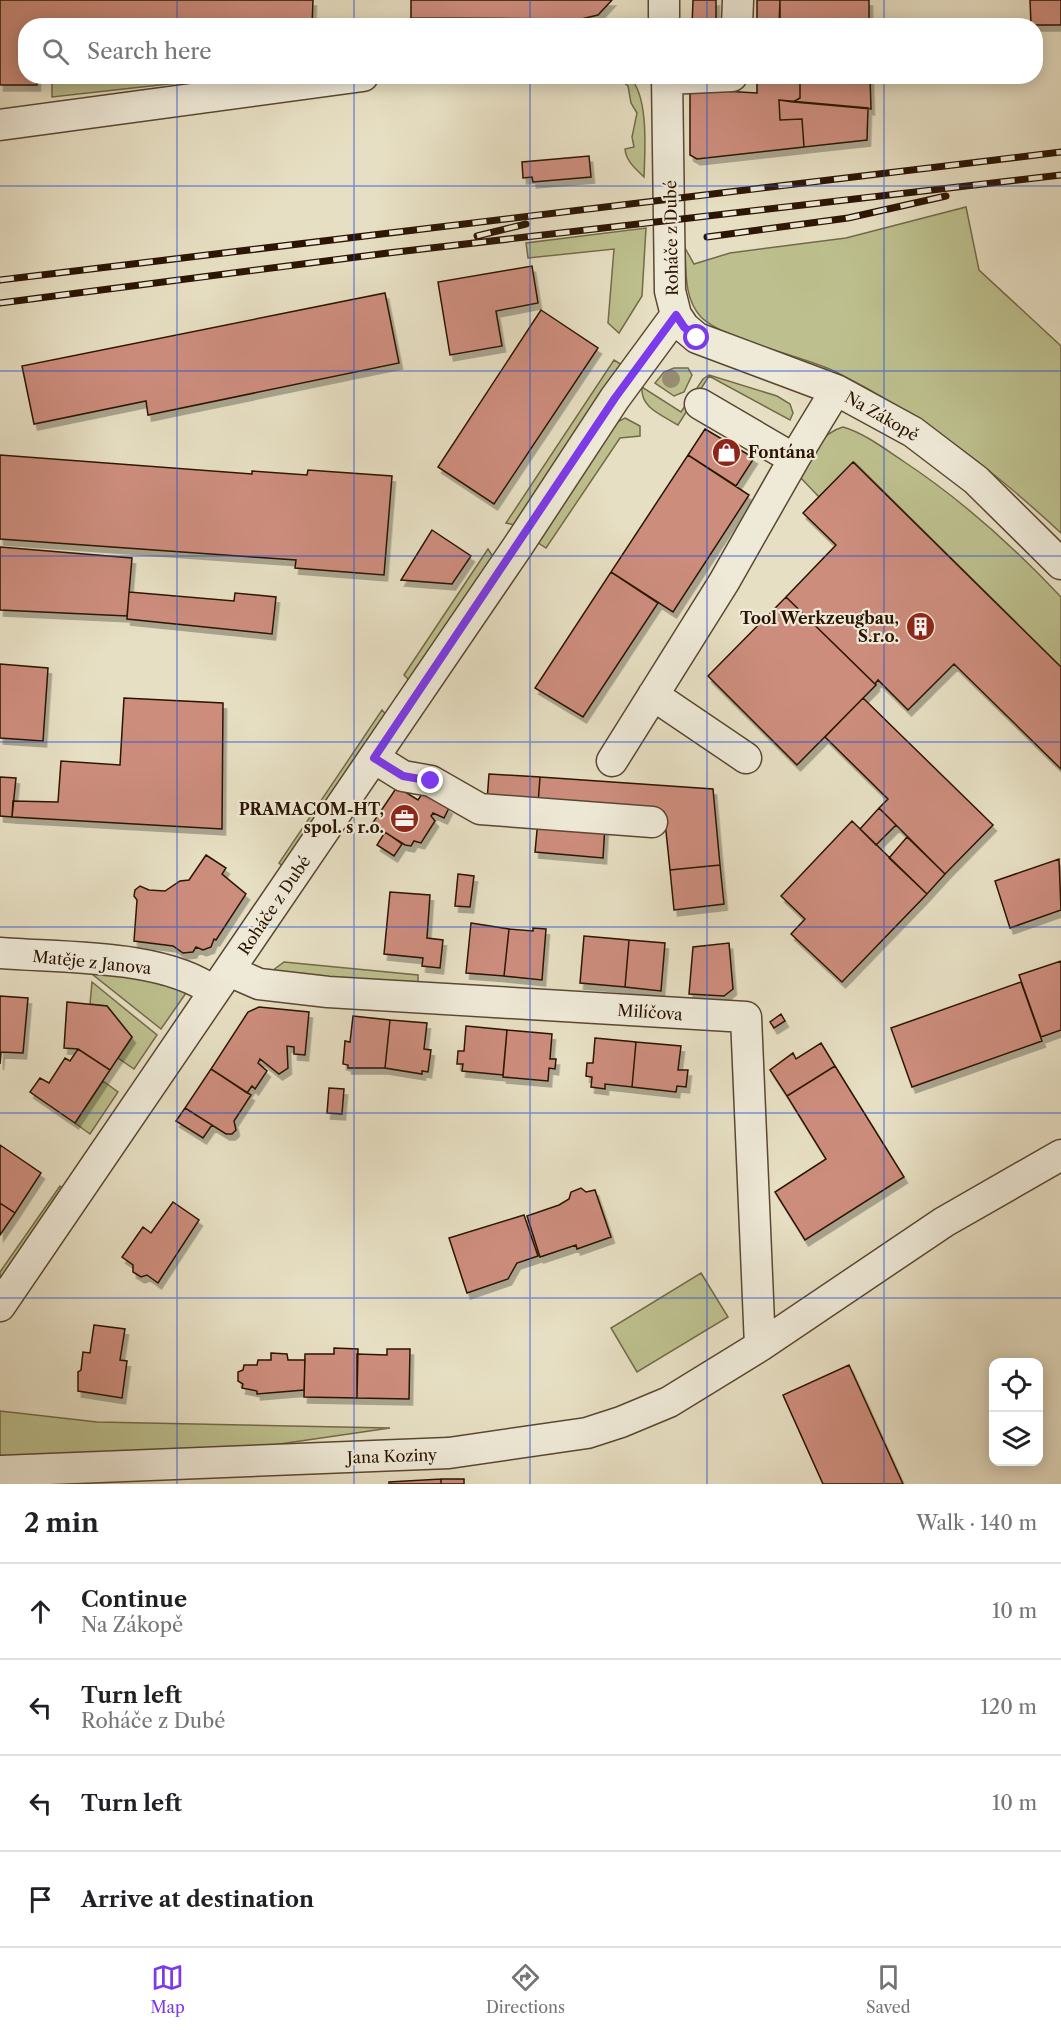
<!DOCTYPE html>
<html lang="en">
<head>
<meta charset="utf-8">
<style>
  :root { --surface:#fff; --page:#f6f6f6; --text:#202124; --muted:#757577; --line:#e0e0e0; --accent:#7c3aed }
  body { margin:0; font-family:"Libre Caslon Text",serif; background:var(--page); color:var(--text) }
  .controls { position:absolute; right:18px; bottom:18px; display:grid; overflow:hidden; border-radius:12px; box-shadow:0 3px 15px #0003 }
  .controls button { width:54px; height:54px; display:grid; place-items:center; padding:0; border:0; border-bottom:2px solid var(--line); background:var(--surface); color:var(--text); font:30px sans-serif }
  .stop { position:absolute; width:18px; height:18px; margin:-14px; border:4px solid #7c3aed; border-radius:50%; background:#fff }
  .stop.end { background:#7c3aed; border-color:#fff; box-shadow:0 2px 6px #0008 }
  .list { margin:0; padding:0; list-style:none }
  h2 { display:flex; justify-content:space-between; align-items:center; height:78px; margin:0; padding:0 24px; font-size:26px }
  h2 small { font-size:20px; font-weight:400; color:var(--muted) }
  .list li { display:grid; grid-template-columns:39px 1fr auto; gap:18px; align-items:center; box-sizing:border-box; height:96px; padding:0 24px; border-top:2px solid var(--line) }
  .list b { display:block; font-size:22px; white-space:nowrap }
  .list p { margin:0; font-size:20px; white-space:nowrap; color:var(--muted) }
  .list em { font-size:20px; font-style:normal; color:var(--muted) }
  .icon { flex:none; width:33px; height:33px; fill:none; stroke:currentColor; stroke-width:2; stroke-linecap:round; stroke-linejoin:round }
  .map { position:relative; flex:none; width:1061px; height:1484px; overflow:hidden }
  .search { position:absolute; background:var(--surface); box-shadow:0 3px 15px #0003; left:18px; right:18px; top:18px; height:66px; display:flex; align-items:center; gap:15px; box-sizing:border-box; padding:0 21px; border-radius:24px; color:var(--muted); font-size:22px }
  .sheet { height:462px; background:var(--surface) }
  nav { display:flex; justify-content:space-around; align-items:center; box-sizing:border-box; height:84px; border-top:2px solid var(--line); background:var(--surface); font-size:16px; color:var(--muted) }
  nav a { display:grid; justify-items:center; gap:3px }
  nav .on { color:var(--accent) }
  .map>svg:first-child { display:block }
</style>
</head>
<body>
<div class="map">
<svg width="1061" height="1484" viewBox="0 0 1061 1484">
  <defs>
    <filter id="shadow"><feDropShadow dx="3.5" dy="6" stdDeviation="0" flood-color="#0004"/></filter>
  </defs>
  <rect width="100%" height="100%" fill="#e7dfc3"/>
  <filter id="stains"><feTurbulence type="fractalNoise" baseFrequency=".00333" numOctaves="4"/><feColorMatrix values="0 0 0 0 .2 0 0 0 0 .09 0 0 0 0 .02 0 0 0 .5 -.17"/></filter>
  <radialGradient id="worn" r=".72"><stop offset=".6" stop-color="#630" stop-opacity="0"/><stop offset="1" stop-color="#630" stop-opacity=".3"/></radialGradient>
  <path fill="#bdc08e" stroke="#746a48" stroke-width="1.5" d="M 52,77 L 52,76 L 232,77 L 52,97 Z
    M 613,77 L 629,77 C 649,94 645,151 644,177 C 635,168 626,161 625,149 L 634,147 L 632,137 L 637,113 L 631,103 L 628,86 L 619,79 L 613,81 Z
    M 966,207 L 979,270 L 1061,346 L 1061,533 C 991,468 922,415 836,372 C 803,356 724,340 701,317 C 684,299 686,271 685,248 L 694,264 L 730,253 L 846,238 Z
    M 646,228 L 642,296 L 619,333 L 608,323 L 614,249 L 528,258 L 526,243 Z
    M 614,360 L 622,365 L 515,525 L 506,523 Z
    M 674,368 L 688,368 L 692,375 L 684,392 L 674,396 L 655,383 L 664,372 Z
    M 709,375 L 777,396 L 790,404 L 793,413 L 790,420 L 709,376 L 678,425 C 662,415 640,408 642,387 L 681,412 L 703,379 Z
    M 625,418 L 640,426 L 640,436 L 620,438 L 546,548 L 537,542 L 617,422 Z
    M 843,427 C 864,433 885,449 903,461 C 962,500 1013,546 1061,597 L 1061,667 L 854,462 L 819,497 L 800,477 C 808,458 820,433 843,427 Z
    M 488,549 L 493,557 L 409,680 L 404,675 Z
    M 382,710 L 387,716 L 286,869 L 279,863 Z
    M 284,962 L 418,975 L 418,988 L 272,971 Z
    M 87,970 L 139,977 L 182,988 L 186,993 L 161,1029 Z
    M 92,982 L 157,1035 L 134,1069 L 118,1058 L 132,1037 L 107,1006 L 90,1004 Z
    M 103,1081 L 118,1092 L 90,1134 L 75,1123 Z
    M 60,1186 L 66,1190 L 0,1279 L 0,1272 Z
    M 701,1273 L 728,1317 L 637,1372 L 611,1328 Z
    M 0,1411 L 97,1422 L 390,1428 L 266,1446 L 0,1457 Z"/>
  <path fill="#cd8d7d" stroke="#2b1502" stroke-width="1.5" filter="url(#shadow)" d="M 0,0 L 313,0 L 312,26 L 26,26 L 26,76 L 37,76 L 37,85 L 0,85 Z
    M 411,0 L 612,0 L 598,15 L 581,19 L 411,18 Z
    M 693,0 L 716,0 L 716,26 L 692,26 Z
    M 757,0 L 780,0 L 779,26 L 757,26 Z
    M 780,0 L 869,0 L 869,26 L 780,26 Z
    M 1030,0 L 1061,0 L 1061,25 L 1031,25 Z
    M 757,76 L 800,76 L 800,98 L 793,102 L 779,100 L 780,120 L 802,119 L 804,147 L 697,159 L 690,155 L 690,89 L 757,93 Z
    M 800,76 L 870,76 L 871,109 L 793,102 L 800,98 Z
    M 779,100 L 868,108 L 867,140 L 804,147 L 802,119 L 780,120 Z
    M 589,156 L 591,177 L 533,182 L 532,177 L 523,178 L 522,162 Z
    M 532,266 L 538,303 L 496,311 L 502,346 L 450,355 L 438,282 Z
    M 385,293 L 399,363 L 148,415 L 146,401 L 34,424 L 22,366 Z
    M 541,310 L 598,348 L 494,504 L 438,467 Z
    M 705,429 L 754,458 L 736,486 L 688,455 Z
    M 0,455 L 252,474 L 252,471 L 307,475 L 308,470 L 392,476 L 384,575 L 295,568 L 296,560 L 0,539 Z
    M 688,455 L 749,495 L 673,612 L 611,572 Z
    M 853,462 L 1061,667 L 1061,769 L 954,664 L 908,710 L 878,680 L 875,684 L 786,597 L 836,545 L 803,513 Z
    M 432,530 L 471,556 L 452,584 L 401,580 Z
    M 0,547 L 132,558 L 127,616 L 0,610 Z
    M 611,572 L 658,603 L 583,717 L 535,688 Z
    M 129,592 L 234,601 L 235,593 L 276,597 L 272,634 L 127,619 Z
    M 786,597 L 876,685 L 797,765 L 708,676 Z
    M 0,664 L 48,668 L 43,741 L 0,738 Z
    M 124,698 L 223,703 L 222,829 L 12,817 L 13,801 L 58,802 L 61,761 L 120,765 Z
    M 863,698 L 993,825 L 945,874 L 879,808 L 888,799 L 825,737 Z
    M 489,774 L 540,777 L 538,804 L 487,801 Z
    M 0,777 L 16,778 L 12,817 L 0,816 Z
    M 540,777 L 713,789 L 720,865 L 670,870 L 664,812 L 538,804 Z
    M 397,787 L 418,800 L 424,791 L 449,808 L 444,818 L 433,813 L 431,816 L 435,821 L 421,843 L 414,841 L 411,846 L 405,845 L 372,824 Z
    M 879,808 L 896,825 L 876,845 L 860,829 Z
    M 538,820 L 605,825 L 603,858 L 535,852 Z
    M 852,821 L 927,894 L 842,982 L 791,934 L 805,919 L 781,896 Z
    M 385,832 L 402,844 L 394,856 L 377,845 Z
    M 907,837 L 945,874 L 927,894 L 889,858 Z
    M 206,855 L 226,868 L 222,874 L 246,894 L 216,940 L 214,939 L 211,947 L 203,950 L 196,947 L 193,952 L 183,953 L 173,946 L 134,941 L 137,900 L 134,896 L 135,890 L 140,886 L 149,890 L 165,891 L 180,881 L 189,880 Z
    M 1059,859 L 1061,910 L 1010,928 L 995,881 Z
    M 720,865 L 724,904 L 674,910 L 670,870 Z
    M 458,874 L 474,876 L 470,907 L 455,906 Z
    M 390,892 L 430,895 L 427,938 L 443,940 L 440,968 L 422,966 L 423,958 L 384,954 Z
    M 471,923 L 509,929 L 504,976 L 466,973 Z
    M 533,928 L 546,929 L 542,980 L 504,976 L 509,929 L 533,931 Z
    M 584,936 L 629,940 L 625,987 L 580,983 Z
    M 629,940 L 665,943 L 661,991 L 625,987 Z
    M 729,943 L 733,989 L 724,996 L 689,994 L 693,947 Z
    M 1061,961 L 1061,1030 L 1041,1037 L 1019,975 Z
    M 1021,982 L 1042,1041 L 912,1087 L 891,1028 Z
    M 0,996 L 28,998 L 23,1053 L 1,1052 L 0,1064 Z
    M 67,1002 L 107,1006 L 132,1037 L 110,1070 L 78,1049 L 64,1048 Z
    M 259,1007 L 309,1012 L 305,1055 L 294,1054 L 294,1047 L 287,1046 L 288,1068 L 279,1074 L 260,1059 L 258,1063 L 267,1071 L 255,1089 L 252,1086 L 247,1093 L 211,1069 L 248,1012 Z
    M 781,1014 L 785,1021 L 774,1028 L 770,1022 Z
    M 353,1016 L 390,1020 L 385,1068 L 348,1068 L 348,1065 L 343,1064 L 345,1041 L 350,1042 Z
    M 390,1020 L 427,1023 L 424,1049 L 431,1050 L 428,1072 L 422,1071 L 422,1074 L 385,1068 Z
    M 466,1026 L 507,1030 L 503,1075 L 462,1071 L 463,1064 L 457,1064 L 458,1051 L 464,1051 Z
    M 507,1030 L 552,1034 L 550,1059 L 556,1059 L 555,1069 L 549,1068 L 548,1081 L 503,1077 Z
    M 595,1038 L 636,1042 L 632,1087 L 605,1084 L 605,1089 L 591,1087 L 592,1077 L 586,1076 L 587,1063 L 593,1063 Z
    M 636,1042 L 681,1046 L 678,1070 L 688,1070 L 686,1087 L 677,1086 L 676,1092 L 632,1087 Z
    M 821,1043 L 835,1066 L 787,1096 L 770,1070 L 793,1053 L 796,1059 Z
    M 78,1049 L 110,1070 L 75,1123 L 30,1092 L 40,1078 L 49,1083 L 65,1058 L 70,1061 Z
    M 835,1066 L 904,1177 L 805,1240 L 775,1192 L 826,1159 L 787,1096 Z
    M 211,1069 L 251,1095 L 234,1121 L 236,1130 L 232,1134 L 226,1134 L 185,1108 Z
    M 329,1088 L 344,1089 L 342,1114 L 327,1113 Z
    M 185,1108 L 212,1125 L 203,1138 L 176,1121 Z
    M 0,1145 L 41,1173 L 15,1213 L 0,1203 Z
    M 581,1188 L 586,1192 L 595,1190 L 611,1237 L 577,1249 L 576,1245 L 540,1257 L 527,1216 L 559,1205 L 569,1199 L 571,1192 Z
    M 173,1202 L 199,1220 L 158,1283 L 147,1275 L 141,1277 L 133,1272 L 133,1265 L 122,1257 L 143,1227 L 151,1233 Z
    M 0,1203 L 15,1213 L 0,1235 Z
    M 524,1215 L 538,1256 L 517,1263 L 508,1279 L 467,1293 L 449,1238 Z
    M 94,1325 L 125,1329 L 120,1360 L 127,1361 L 122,1398 L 78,1391 L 78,1372 L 81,1370 L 83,1352 L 90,1353 Z
    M 334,1348 L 358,1349 L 357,1398 L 304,1397 L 305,1354 L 334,1354 Z
    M 387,1349 L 410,1349 L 409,1399 L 357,1398 L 357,1354 L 387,1355 Z
    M 271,1353 L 287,1354 L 288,1360 L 305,1360 L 304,1390 L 257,1394 L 257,1391 L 242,1388 L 243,1384 L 238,1381 L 238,1372 L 243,1370 L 244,1365 L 257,1365 L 258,1360 L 271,1360 Z
    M 849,1365 L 903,1484 L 823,1484 L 783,1395 Z
    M 441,1479 L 441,1484 L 389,1484 L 389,1482 Z
    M 441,1479 L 464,1479 L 464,1484 L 441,1484 Z"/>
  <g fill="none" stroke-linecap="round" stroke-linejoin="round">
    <defs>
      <path id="minor" d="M 664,0 L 664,26
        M 737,26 L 738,0
        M 667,76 L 670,291 L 676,315 L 684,327 L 697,338 L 836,390 L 913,432 L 976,480 L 1061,564
        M 667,79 L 732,76
        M 0,125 L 363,76
        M 700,404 L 794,459 L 836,390
        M 653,695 L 746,758
        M 374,758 L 403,776 L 431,781 L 480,809 L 652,822
        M 612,761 L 724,582 L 794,459
        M 0,953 C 61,958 165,954 214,992
        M 229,971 L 259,984 L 328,992 L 746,1017 L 760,1346
        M 0,1306 L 518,546 L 615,398 L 676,315
        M 0,1471 L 449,1453 L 587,1433 L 621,1422 L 669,1402 L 760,1346 L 944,1222 L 1061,1155"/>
    </defs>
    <use href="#minor" stroke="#5a4832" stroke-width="33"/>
    <use href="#minor" stroke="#efead8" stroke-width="30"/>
    <defs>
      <path id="rail" d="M 477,236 L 526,224
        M 707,237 L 848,218 L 946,196
        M 0,280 L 1061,152
        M 0,303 L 388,253 L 1061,175"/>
    </defs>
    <use href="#rail" stroke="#2b1502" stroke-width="7"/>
    <use href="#rail" stroke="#efead8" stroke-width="4.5" stroke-dasharray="14" stroke-linecap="butt"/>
  </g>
  <circle fill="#988c70" cx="671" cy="379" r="9"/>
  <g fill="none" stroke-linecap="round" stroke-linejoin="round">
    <path stroke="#7c3aed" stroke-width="8" d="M 431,781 L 403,776 L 374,758 L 615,398 L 676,315 L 684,327 L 697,338"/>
  </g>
  <path fill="none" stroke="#1d4ed8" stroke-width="1.5" stroke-opacity="0.55" d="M 177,0 L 177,26M 354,0 L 354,26M 530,0 L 530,26M 707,0 L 707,26M 884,0 L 884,26M 177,76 L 177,1484M 354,76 L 354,1484M 530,76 L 530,1484M 707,76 L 707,1484M 884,76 L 884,1484M 0,186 L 1061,186M 0,371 L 1061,371M 0,556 L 1061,556M 0,742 L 1061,742M 0,927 L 1061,927M 0,1113 L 1061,1113M 0,1298 L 1061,1298"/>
  <defs>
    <symbol id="shop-disc" viewBox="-11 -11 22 22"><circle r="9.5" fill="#8f2418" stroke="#efead8"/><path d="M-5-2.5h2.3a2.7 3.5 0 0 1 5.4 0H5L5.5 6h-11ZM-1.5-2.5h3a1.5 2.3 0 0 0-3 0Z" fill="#fff"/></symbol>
    <symbol id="building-disc" viewBox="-11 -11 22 22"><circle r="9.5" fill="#8f2418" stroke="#efead8"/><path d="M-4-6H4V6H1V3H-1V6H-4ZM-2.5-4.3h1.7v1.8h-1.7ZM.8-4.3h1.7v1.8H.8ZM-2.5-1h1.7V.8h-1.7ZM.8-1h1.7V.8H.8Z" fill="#fff"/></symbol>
    <symbol id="office-disc" viewBox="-11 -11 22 22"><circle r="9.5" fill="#8f2418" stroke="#efead8"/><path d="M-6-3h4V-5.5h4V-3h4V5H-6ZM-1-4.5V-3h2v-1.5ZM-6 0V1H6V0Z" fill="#fff"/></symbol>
  </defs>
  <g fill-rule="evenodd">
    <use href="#shop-disc" x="710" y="436" width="33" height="33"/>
    <use href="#building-disc" x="904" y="610" width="33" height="33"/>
    <use href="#office-disc" x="388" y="802" width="33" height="33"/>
  </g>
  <g text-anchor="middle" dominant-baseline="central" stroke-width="4.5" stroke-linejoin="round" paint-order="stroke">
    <g font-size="16" fill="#2b1502" stroke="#efead8">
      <text transform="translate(671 238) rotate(-91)">Roháče z Dubé</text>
      <text transform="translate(882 416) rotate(30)">Na Zákopě</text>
      <text transform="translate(274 905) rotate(-56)">Roháče z Dubé</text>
      <text transform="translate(92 962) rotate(6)">Matěje z Janova</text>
      <text transform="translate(650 1012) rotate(4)">Milíčova</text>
      <text transform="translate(392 1456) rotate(-2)">Jana Koziny</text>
    </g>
    <g font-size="16" font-weight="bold" fill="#2b1502" stroke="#efead8" text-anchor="end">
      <text x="748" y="452" text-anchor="start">Fontána</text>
      <text x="899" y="618">Tool Werkzeugbau,<tspan x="899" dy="18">S.r.o.</tspan></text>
      <text x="384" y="809">PRAMACOM-HT,<tspan x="384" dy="18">spol. s r.o.</tspan></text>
    </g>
  </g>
  <rect width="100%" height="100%" filter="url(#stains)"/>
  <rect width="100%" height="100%" fill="url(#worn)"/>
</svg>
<div class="controls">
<button><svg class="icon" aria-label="locate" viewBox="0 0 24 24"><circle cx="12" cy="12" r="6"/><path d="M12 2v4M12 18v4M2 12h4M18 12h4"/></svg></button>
<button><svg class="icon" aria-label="layers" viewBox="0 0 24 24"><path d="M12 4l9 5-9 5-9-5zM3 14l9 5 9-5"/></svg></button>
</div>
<div class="stop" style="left:697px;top:338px"></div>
<div class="stop end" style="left:431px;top:781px"></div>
<div class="search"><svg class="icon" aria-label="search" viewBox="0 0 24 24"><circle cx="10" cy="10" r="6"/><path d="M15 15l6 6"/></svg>Search here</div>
</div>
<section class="sheet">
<h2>2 min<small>Walk · 140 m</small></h2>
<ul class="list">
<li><svg class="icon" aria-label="ahead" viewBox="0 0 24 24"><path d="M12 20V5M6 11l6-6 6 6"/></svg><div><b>Continue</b><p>Na Zákopě</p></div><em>10 m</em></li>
<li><svg class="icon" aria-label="left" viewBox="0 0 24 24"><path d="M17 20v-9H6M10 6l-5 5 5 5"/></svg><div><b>Turn left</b><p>Roháče z Dubé</p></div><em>120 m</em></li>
<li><svg class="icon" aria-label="left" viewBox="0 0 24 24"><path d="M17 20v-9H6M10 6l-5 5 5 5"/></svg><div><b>Turn left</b></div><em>10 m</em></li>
<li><svg class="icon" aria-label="arrive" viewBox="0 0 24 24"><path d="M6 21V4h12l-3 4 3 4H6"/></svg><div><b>Arrive at destination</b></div></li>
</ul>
</section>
<nav>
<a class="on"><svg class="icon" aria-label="map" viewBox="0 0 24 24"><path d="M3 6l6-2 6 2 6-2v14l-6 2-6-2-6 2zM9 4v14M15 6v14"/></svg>Map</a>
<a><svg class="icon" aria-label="directions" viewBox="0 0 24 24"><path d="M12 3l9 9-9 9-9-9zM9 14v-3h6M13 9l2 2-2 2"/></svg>Directions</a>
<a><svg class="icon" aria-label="saved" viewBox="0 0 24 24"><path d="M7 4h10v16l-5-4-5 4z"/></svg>Saved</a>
</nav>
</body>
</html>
